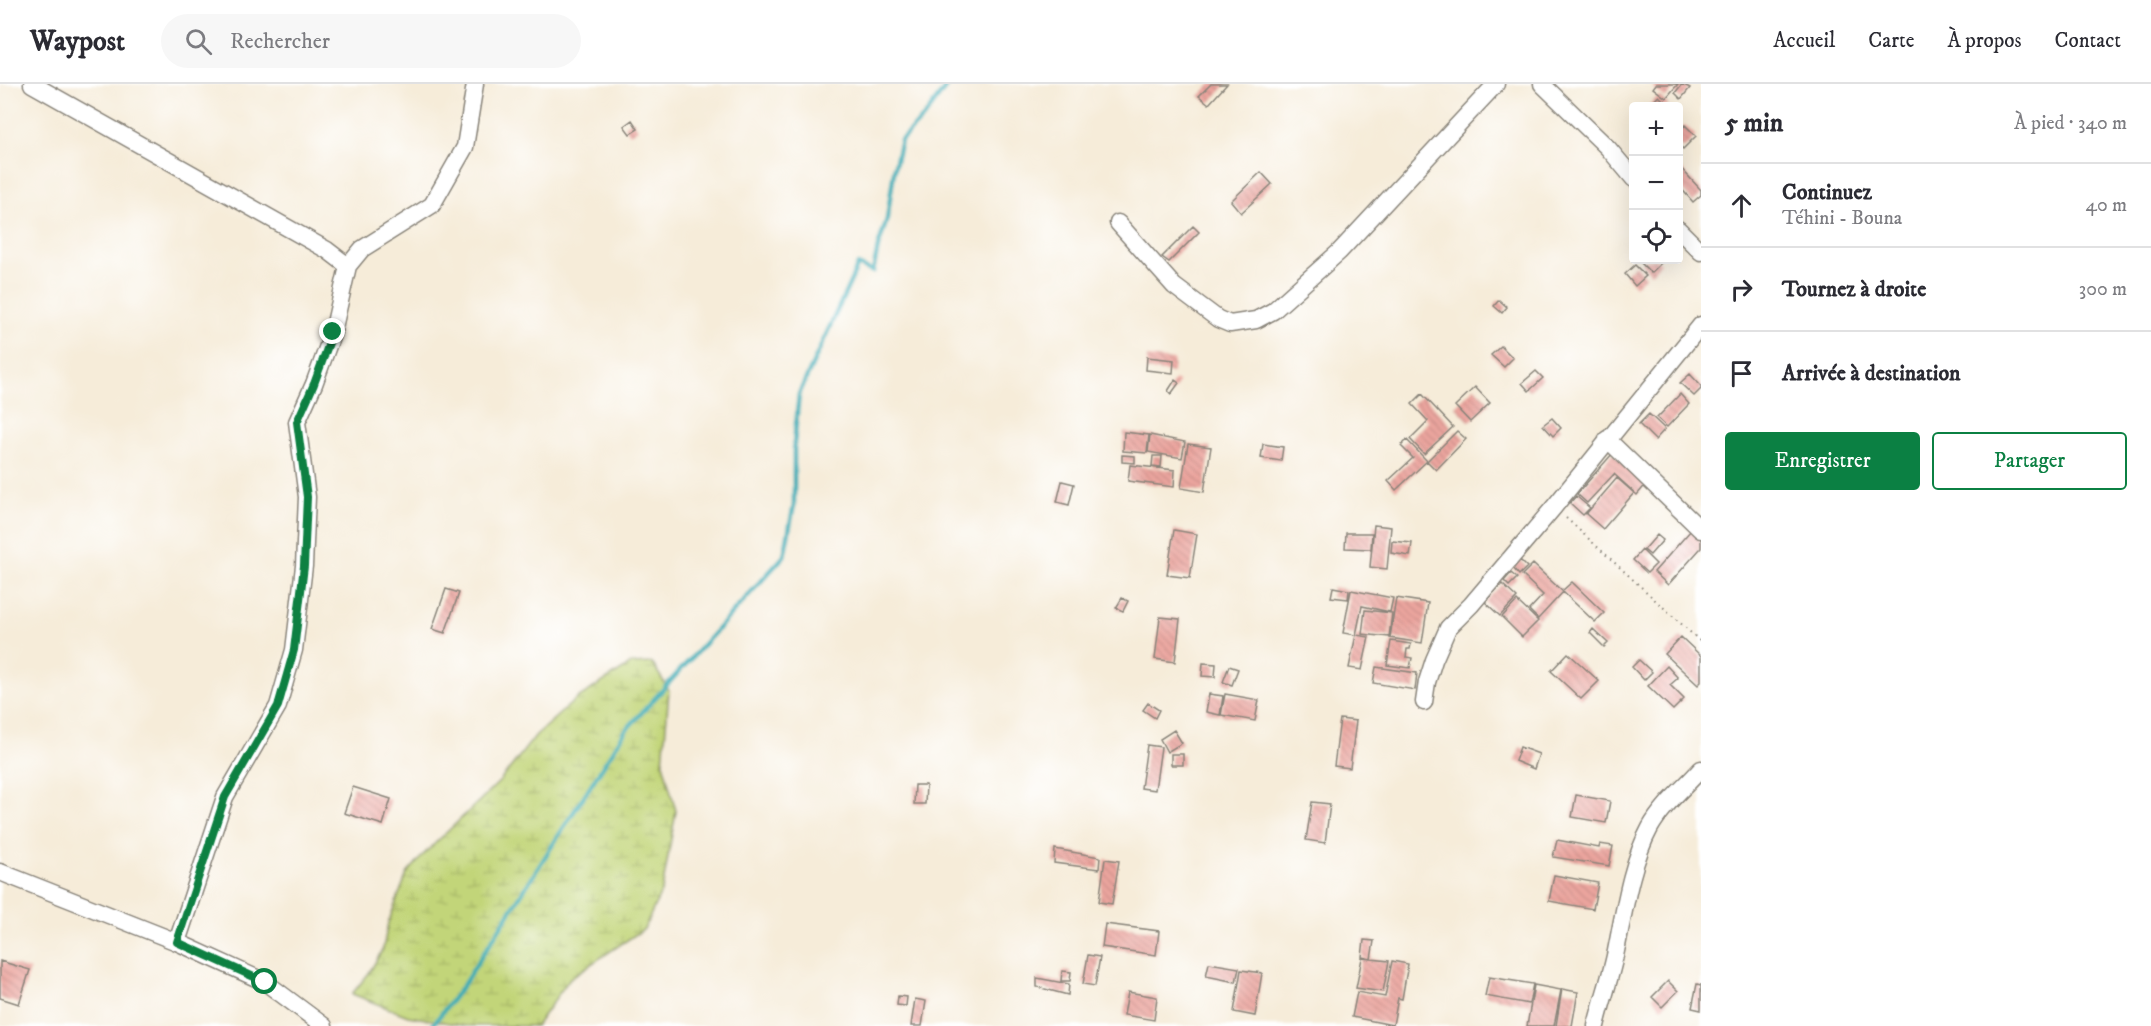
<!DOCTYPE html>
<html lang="fr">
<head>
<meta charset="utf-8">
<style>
  :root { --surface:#fff; --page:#f7f7f7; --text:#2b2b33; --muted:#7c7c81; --line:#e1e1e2; --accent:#0b8043 }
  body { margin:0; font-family:"IM FELL DW Pica",serif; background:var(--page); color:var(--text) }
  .controls { position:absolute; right:18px; top:18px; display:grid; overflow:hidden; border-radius:6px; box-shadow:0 6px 24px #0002 }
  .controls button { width:54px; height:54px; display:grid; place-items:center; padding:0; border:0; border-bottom:2px solid var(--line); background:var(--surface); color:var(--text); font:30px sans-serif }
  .stop { position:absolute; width:18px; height:18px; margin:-14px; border:4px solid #0b8043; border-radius:50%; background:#fff }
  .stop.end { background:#0b8043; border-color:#fff; box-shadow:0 2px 6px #0008 }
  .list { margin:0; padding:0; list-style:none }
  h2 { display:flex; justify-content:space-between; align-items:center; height:78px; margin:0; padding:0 24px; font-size:26px }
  h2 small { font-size:20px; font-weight:400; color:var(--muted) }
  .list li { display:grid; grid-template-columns:39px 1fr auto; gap:18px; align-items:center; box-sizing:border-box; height:84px; padding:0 24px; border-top:2px solid var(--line) }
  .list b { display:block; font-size:22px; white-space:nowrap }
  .list p { margin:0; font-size:20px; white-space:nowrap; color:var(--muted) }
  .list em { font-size:20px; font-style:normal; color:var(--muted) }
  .actions { display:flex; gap:12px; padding:18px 24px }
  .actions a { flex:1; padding:14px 0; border:2px solid var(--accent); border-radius:6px; text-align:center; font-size:21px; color:var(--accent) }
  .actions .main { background:var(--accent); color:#fff }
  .icon { flex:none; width:33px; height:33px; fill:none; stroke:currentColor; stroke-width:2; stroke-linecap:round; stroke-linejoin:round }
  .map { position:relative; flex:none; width:1701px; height:942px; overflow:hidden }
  header { display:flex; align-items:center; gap:36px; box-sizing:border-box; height:84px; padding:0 30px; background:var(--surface); border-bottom:2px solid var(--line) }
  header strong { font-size:28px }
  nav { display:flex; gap:33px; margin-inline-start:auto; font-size:21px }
  .search { width:420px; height:54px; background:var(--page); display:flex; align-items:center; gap:15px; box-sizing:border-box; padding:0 21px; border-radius:33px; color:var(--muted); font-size:22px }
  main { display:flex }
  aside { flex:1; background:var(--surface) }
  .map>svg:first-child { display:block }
</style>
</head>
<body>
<header>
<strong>Waypost</strong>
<div class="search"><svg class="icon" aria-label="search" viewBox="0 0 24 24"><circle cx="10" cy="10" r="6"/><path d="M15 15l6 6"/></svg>Rechercher</div>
<nav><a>Accueil</a><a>Carte</a><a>À propos</a><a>Contact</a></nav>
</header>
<main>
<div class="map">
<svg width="1701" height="942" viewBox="0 0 1701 942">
  <defs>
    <pattern id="wetland-marsh" width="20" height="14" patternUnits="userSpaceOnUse" patternTransform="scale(1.5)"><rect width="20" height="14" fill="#c2d579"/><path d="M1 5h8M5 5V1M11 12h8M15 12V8" fill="none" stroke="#a6b668"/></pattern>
    <pattern id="building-back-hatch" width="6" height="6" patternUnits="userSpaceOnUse" patternTransform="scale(1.5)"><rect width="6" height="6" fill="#eba59e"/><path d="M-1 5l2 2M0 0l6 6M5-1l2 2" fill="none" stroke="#c98d88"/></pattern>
  </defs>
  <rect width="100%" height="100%" fill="#fff"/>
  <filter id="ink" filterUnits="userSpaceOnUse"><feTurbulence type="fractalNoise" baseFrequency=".0167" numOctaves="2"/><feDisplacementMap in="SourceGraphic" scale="12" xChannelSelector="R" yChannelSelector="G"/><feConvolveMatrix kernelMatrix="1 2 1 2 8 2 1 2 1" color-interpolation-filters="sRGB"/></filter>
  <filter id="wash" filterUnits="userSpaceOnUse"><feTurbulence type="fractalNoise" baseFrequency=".008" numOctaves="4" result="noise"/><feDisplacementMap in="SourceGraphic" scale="24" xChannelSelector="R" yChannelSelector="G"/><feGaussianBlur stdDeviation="1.35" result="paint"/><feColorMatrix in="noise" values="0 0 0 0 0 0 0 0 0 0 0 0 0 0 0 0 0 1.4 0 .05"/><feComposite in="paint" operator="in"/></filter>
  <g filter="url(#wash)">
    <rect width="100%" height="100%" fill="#f6ecd9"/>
    <path fill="url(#wetland-marsh)" stroke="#6f784a" stroke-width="1.5" d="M 652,579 L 669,606 L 663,679 L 676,727 L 662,806 L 644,845 L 570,894 L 536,942 L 466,942 L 408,932 L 352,910 L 369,889 L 383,865 L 388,839 L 407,790 L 424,770 L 500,697 L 536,651 L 576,615 L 631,580 Z"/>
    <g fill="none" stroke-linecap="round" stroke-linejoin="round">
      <path stroke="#3bacb6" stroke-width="4.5" d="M 432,942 L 464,900 L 626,646 L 784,472 L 794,421 L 794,360 L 799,310 L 858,181 L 873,188 L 878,163 L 887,135 L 895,81 L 901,56 L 924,33 L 948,0"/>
    </g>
    <g id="blocks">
      <path fill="url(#building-back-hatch)" d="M 1211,0 L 1227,0 L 1209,20 L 1199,12 Z
        M 1656,0 L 1678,0 L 1666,14 L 1653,4 Z
        M 1682,0 L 1690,4 L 1681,15 L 1675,9 Z
        M 1659,12 L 1669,22 L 1648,22 Z
        M 632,36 L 638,45 L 630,50 L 624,42 Z
        M 1685,41 L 1696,52 L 1683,65 L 1678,60 L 1678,48 Z
        M 1678,81 L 1701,106 L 1701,111 L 1693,118 L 1678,101 Z
        M 1261,88 L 1272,100 L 1241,129 L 1231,117 Z
        M 1193,142 L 1199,148 L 1169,178 L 1162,173 Z
        M 1644,176 L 1658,176 L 1661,179 L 1651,189 L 1641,179 Z
        M 1635,181 L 1646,192 L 1635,202 L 1625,190 Z
        M 1499,216 L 1507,223 L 1502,229 L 1494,222 Z
        M 1501,262 L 1513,274 L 1504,283 L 1491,271 Z
        M 1147,273 L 1174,276 L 1173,289 L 1146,286 Z
        M 1536,287 L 1543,294 L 1529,307 L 1522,299 Z
        M 1690,290 L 1701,302 L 1701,305 L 1694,312 L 1680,299 Z
        M 1175,296 L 1179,299 L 1171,310 L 1168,307 Z
        M 1475,303 L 1490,319 L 1470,338 L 1455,322 Z
        M 1422,310 L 1453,343 L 1424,370 L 1410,355 L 1428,337 L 1412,320 Z
        M 1680,310 L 1689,320 L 1667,343 L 1657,334 Z
        M 1649,330 L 1665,345 L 1655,356 L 1639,340 Z
        M 1552,334 L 1561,344 L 1553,352 L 1543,341 Z
        M 1457,347 L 1466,355 L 1436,386 L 1427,377 L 1396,406 L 1388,397 L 1413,374 L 1401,362 L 1407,356 L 1427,377 Z
        M 1124,348 L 1149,351 L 1147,369 L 1123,367 Z
        M 1150,351 L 1185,358 L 1182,374 L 1148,368 Z
        M 1188,360 L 1211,363 L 1204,408 L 1181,404 Z
        M 1263,360 L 1283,363 L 1281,377 L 1261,374 Z
        M 1613,369 L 1647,399 L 1637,411 L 1614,390 L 1587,419 L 1577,410 Z
        M 1122,371 L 1135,372 L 1135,379 L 1122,378 Z
        M 1153,372 L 1162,372 L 1161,383 L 1152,382 Z
        M 1130,381 L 1175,386 L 1174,403 L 1128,397 Z
        M 1617,394 L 1634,409 L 1603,445 L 1586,430 Z
        M 1062,397 L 1074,400 L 1069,421 L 1057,418 Z
        M 1576,412 L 1590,424 L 1583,431 L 1570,419 Z
        M 1374,441 L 1391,443 L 1387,485 L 1370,483 Z
        M 1174,446 L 1197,450 L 1190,494 L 1167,491 Z
        M 1691,446 L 1701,455 L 1701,464 L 1668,501 L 1654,488 Z
        M 1346,449 L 1372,449 L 1371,465 L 1345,464 Z
        M 1657,451 L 1663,456 L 1650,471 L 1644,466 Z
        M 1392,457 L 1412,459 L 1410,472 L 1391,469 Z
        M 1642,466 L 1656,480 L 1647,489 L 1633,476 Z
        M 1520,476 L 1527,483 L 1519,491 L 1513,484 Z
        M 1533,480 L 1563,508 L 1538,535 L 1529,526 L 1543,511 L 1522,491 Z
        M 1511,489 L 1517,494 L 1509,502 L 1504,497 Z
        M 1572,498 L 1604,529 L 1595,538 L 1562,507 Z
        M 1502,500 L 1517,514 L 1500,532 L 1485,518 Z
        M 1333,503 L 1349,506 L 1348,515 L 1331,513 Z
        M 446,505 L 459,509 L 445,549 L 432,545 Z
        M 1351,506 L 1393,514 L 1390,528 L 1362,522 L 1356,551 L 1369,553 L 1362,586 L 1349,584 L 1356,551 L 1343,549 Z
        M 1122,514 L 1128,517 L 1123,527 L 1116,524 Z
        M 1396,514 L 1428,519 L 1422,559 L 1390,554 Z
        M 1517,517 L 1538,537 L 1522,553 L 1502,533 Z
        M 1365,526 L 1392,529 L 1389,553 L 1362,550 Z
        M 1160,533 L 1180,535 L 1175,578 L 1155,575 Z
        M 1593,545 L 1608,559 L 1604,563 L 1590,549 Z
        M 1681,553 L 1701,572 L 1701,598 L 1698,601 L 1665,570 Z
        M 1391,557 L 1411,560 L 1410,565 L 1407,565 L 1406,573 L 1412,574 L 1410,584 L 1387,581 Z
        M 1568,569 L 1599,597 L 1581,615 L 1551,587 Z
        M 1639,576 L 1652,588 L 1644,596 L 1632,583 Z
        M 1203,579 L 1216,580 L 1215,593 L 1202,592 Z
        M 1229,582 L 1238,585 L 1232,601 L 1223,598 Z
        M 1667,582 L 1678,594 L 1670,601 L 1684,615 L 1673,626 L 1648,602 Z
        M 1376,583 L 1417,589 L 1415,606 L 1373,599 Z
        M 1209,610 L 1223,612 L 1220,631 L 1206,628 Z
        M 1225,610 L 1259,616 L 1255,637 L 1221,631 Z
        M 1148,619 L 1159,626 L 1155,634 L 1143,626 Z
        M 1340,635 L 1356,637 L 1350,684 L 1334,682 Z
        M 1174,646 L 1182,659 L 1167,668 L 1160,655 Z
        M 1147,661 L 1161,663 L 1155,706 L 1141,704 Z
        M 1520,663 L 1539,670 L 1534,685 L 1515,677 Z
        M 1171,670 L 1183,670 L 1183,681 L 1171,681 Z
        M 915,701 L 926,701 L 925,720 L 914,720 Z
        M 353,703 L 391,715 L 383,741 L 344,729 Z
        M 1576,711 L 1610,717 L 1606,739 L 1572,733 Z
        M 1312,718 L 1330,720 L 1325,759 L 1306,756 Z
        M 1557,756 L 1599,764 L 1600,760 L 1613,762 L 1609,782 L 1553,773 Z
        M 1055,765 L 1100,773 L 1099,785 L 1054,779 Z
        M 1105,775 L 1119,777 L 1112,820 L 1099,818 Z
        M 1554,791 L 1598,799 L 1593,825 L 1549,817 Z
        M 1105,840 L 1159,847 L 1156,871 L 1102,863 Z
        M 1364,856 L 1374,857 L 1371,875 L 1362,873 Z
        M 1088,871 L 1100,873 L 1095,902 L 1083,900 Z
        M 1362,874 L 1389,877 L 1383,908 L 1356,904 Z
        M 0,877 L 30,886 L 19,920 L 0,914 Z
        M 1392,877 L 1408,880 L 1402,915 L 1398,914 L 1393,941 L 1352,933 L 1357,908 L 1385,913 Z
        M 1209,879 L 1239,884 L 1236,898 L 1206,892 Z
        M 1241,886 L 1262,889 L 1255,932 L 1234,928 Z
        M 1062,887 L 1071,888 L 1070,897 L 1061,897 Z
        M 1489,893 L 1533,900 L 1529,920 L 1485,912 Z
        M 1037,894 L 1069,900 L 1068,911 L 1037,903 Z
        M 1668,897 L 1678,907 L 1662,923 L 1652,913 Z
        M 1697,900 L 1701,901 L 1701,926 L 1692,924 Z
        M 1534,901 L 1561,906 L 1554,942 L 1527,942 Z
        M 1562,905 L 1578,908 L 1572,942 L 1556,942 Z
        M 1128,908 L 1157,913 L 1154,936 L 1124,931 Z
        M 898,912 L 907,913 L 906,922 L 897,921 Z
        M 915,915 L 926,917 L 922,942 L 911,942 Z"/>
    </g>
  </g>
  <g filter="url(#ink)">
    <use href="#blocks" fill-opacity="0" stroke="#89847a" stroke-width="1.5"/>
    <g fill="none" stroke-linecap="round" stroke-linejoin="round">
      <defs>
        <path id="minor" d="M 32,0 L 327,166 L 348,182
          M 1542,0 L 1608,64 L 1634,95
          M 1118,139 L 1174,202 L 1218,235 L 1230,240 L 1256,236 L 1273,227 L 1339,168 L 1496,0
          M 1678,145 L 1701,168
          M 1607,355 L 1701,446
          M 1424,618 L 1427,598 L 1434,576 L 1448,544 L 1471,521 L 1554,423 L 1701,241
          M 0,788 L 177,858 L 265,898 L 324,942
          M 177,858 L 225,713 L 278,622 L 294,566 L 304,482 L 307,413 L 297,338 L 314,300 L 333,248 L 348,182 L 362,165 L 432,121 L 465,63 L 475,0
          M 1596,942 C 1602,917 1611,892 1616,867 C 1624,828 1631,779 1650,744 C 1662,722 1684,704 1701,685"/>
      </defs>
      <use href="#minor" stroke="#89847a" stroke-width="19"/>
      <path stroke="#89847a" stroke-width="2" stroke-dasharray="1.5 4.5" stroke-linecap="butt" d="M 1566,434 L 1701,558"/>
      <use href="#minor" stroke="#fff" stroke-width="16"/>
    </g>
  </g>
  <g fill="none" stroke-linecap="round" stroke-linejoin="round" filter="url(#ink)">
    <path stroke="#0b8043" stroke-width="8" d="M 265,898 L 177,858 L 225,713 L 278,622 L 294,566 L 304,482 L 307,413 L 297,338 L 314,300 L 333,248"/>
  </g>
</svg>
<div class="controls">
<button>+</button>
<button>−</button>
<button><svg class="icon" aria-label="locate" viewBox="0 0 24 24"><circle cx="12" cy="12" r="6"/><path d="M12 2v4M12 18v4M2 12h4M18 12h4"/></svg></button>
</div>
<div class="stop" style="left:265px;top:898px"></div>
<div class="stop end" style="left:333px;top:248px"></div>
</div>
<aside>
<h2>5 min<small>À pied · 340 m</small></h2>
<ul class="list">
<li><svg class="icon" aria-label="ahead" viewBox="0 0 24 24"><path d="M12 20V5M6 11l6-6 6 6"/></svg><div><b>Continuez</b><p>Téhini - Bouna</p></div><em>40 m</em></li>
<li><svg class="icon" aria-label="right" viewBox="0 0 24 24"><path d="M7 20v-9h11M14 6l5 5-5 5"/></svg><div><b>Tournez à droite</b></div><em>300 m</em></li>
<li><svg class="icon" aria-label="arrive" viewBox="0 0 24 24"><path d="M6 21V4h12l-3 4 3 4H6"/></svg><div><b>Arrivée à destination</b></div></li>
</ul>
<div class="actions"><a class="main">Enregistrer</a><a>Partager</a></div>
</aside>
</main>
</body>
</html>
